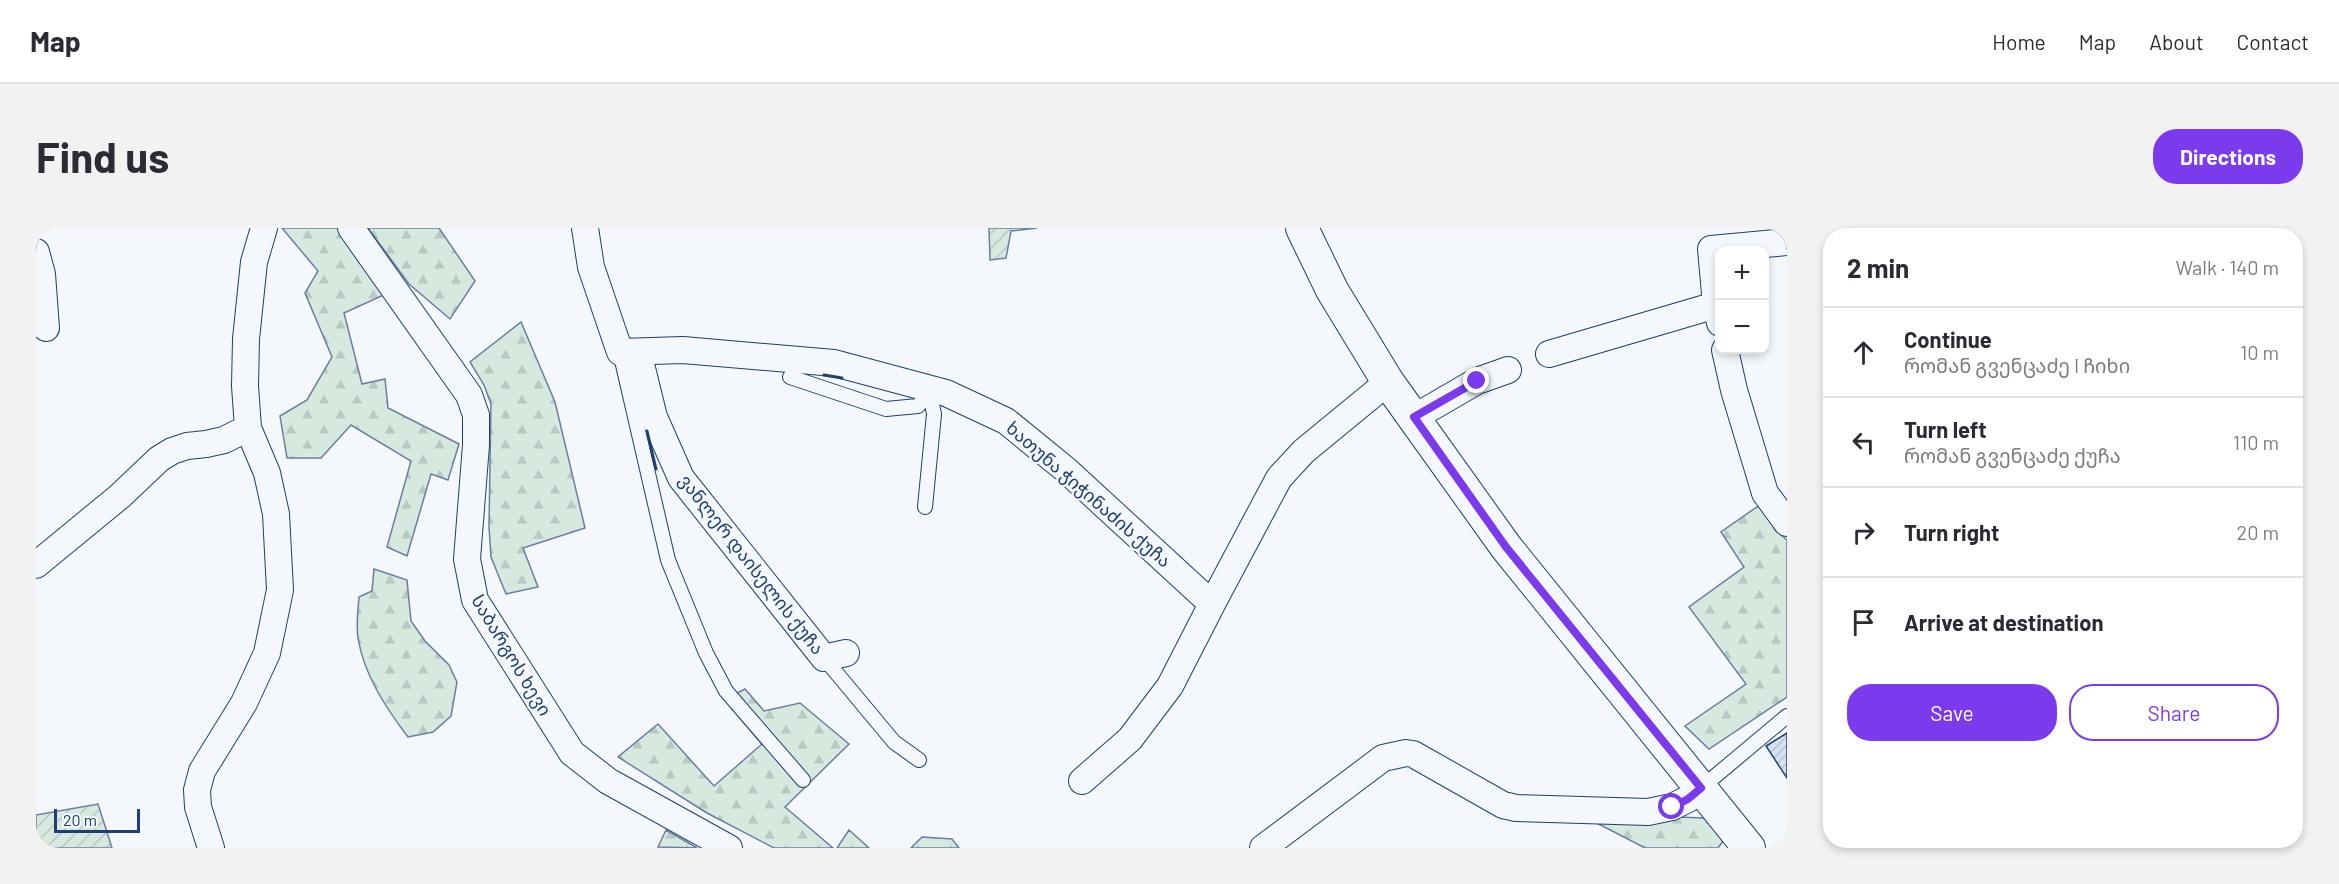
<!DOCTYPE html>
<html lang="en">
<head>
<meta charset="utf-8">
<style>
  :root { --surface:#fff; --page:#f2f2f3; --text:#2b2b33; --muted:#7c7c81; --line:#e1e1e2; --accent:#7c3aed }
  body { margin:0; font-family:Barlow,"Noto Sans Georgian",sans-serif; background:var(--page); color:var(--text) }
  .controls { position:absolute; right:18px; top:18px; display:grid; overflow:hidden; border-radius:12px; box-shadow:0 3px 9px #0003 }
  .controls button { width:54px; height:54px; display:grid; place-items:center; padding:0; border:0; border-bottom:2px solid var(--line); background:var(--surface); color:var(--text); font:30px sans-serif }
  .scale { position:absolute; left:18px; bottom:15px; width:86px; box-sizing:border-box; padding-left:6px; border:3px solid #1d3f73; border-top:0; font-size:16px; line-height:21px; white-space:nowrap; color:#1d3f73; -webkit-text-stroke:4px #f4f7fb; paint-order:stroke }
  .stop { position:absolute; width:18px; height:18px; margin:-14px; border:4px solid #7c3aed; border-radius:50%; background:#fff }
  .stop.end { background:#7c3aed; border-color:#fff; box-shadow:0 2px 6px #0008 }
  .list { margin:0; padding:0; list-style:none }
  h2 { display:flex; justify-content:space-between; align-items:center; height:78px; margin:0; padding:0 24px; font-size:26px }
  h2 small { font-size:20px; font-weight:400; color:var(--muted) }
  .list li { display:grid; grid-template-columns:39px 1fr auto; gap:18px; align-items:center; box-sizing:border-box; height:90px; padding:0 24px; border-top:2px solid var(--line) }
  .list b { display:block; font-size:22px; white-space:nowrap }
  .list p { margin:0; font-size:20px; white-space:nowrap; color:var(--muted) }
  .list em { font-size:20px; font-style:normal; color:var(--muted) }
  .actions { display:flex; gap:12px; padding:18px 24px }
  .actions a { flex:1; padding:14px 0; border:2px solid var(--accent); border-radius:24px; text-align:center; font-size:21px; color:var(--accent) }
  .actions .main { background:var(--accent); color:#fff }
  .icon { flex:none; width:33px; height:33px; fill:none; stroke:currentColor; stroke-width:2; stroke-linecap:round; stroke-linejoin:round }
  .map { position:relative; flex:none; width:1751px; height:620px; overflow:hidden; border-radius:24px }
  header { display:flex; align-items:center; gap:36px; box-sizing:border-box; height:84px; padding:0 30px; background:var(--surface); border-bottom:2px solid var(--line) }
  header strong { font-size:28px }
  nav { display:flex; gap:33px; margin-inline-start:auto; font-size:21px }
  .intro { display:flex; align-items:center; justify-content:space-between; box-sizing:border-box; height:144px; padding:0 36px }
  h1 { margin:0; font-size:42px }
  .button { padding:15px 27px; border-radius:24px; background:var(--accent); color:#fff; font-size:21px; font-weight:700 }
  main { display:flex; gap:36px; padding:0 36px }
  aside { flex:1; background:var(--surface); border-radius:24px; box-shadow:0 3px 9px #0003 }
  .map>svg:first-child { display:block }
</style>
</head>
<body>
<header>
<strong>Map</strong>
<nav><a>Home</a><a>Map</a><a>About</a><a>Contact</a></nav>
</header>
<div class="intro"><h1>Find us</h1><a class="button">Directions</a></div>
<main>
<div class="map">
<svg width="1751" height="620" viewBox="0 0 1751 620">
  <defs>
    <pattern id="forest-firs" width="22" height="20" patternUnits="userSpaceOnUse" patternTransform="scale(1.5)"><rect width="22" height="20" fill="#d7e8df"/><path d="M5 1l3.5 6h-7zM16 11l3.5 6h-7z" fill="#b8c8c3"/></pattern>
    <pattern id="garden-furrows" width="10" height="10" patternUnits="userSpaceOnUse" patternTransform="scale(1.5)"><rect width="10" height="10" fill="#d7e8df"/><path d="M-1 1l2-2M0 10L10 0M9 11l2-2" fill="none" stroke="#b8c8c3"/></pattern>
    <pattern id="building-hatch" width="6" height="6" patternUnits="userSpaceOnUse" patternTransform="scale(1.5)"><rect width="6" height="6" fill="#d5e0f0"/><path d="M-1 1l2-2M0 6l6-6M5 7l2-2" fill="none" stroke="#b6c1d1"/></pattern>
  </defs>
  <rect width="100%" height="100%" fill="#f4f7fb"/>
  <path fill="url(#forest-firs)" stroke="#687fa3" stroke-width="1.5" d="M 246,0 L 302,0 L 350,66 L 308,85 L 326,156 L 349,151 L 352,180 L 423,216 L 412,252 L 395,246 L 371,328 L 351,319 L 375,233 L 315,197 L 285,230 L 251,230 L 244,188 L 271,172 L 296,129 L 269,65 L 282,43 Z
    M 332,0 L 403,0 L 439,53 L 414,91 L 373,56 Z
    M 485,94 L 519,174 L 549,300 L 487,320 L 502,359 L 470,366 L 455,329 L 453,299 L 455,176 L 448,157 L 434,134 Z
    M 1725,276 L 1739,302 L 1751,312 L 1751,469 L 1673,521 L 1649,498 L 1710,456 L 1653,379 L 1708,339 L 1685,304 Z
    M 338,341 L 371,352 L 375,393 L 389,413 L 413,437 L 421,454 L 415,488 L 397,504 L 372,509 C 350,480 328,447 322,410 C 320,397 322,382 323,369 L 336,363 Z
    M 709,461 L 728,483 L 764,475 L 813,516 L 749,579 L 797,620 L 738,620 L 671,585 L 582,529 L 622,496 L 678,558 L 726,516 L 693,477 L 701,465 Z
    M 1643,589 L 1667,590 L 1695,602 L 1682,620 L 1609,620 L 1557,593 Z
    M 630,602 L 661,620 L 622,619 Z
    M 813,602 L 833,620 L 801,620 Z
    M 886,609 L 916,611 L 923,620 L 875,620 Z"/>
  <path fill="url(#garden-furrows)" stroke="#687fa3" stroke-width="1.5" d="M 953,0 L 1001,0 L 975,3 L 970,30 L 954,32 Z
    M 62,576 L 76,620 L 0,620 L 0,587 Z"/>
  <path fill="url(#building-hatch)" stroke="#1d3f73" stroke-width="1.5" d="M 1751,505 L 1751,550 L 1730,518 Z"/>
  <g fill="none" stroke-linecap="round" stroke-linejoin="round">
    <defs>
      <path id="service" d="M 584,124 L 632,332 L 670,425 L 690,463 L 767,552
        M 754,149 L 850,181 L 882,178 L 896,161
        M 889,279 L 898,186 L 896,176 L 891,168
        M 788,430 L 858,514 L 883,532
        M 1665,560 L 1751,488"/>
      <path id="minor" d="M 315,0 L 433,167 L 440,187 L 440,217 L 431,331 L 439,372 L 536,525 L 572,553 L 693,620
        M 549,0 L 555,39 L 584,124 L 647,122 L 798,135 L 910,165 L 970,193 L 1029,241 L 1176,376 L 1243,250 L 1268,223 L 1352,154
        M 0,24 L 6,46 L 10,100
        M 1684,95 L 1680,77 L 1675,21 L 1751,14
        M 1689,122 L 1698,162 L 1729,265 L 1751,295
        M 602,124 L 618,189 L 645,250 L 788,430 L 810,425
        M 1513,126 L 1680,77
        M 1379,189 L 1441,153 L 1472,142
        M 0,337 L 84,268 L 123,231 L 136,223 L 151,218 L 170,216 L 188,212 L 212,200
        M 1046,553 L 1094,511 L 1134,458 L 1176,376
        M 175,620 L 162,579 L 161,562 L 166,543 L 208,475 L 231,425 L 244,362 L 240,286 L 231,245 L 212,200 L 209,158 L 210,111 L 218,34 L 228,0
        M 1227,620 L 1347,530 L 1370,525 L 1377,526 L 1467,577 L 1480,580 L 1612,584 L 1636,579 L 1652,571 L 1665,560"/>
      <path id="tertiary" d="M 1266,0 L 1296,62 L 1352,154 L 1470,319 L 1713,620"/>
    </defs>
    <use href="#service" stroke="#1d3f73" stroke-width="16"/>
    <use href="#minor" stroke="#1d3f73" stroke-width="28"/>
    <use href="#tertiary" stroke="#1d3f73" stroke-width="34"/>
    <use href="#service" stroke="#f4f7fb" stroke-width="14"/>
    <use href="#minor" stroke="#f4f7fb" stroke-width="26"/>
    <use href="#tertiary" stroke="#f4f7fb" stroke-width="32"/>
    <path stroke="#1d3f73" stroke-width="3" d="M 788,147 L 806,150
      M 611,203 L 620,241"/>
  </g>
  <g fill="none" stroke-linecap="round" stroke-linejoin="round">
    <path stroke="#7c3aed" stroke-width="8" d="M 1441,153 L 1378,189 L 1470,319 L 1665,560 L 1652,571 L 1636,579"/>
  </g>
  <g text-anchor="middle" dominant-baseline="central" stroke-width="4.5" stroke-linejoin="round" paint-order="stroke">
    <g font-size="18" fill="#1d3f73" stroke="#f4f7fb">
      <text transform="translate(1053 266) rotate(41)">ხათუნა ჭიჭინაძის ქუჩა</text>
      <text transform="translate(716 336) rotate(52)">ვანლერ დაისელის ქუჩა</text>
      <text transform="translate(476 427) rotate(59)">საბარგოს ხევი</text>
    </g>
  </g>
</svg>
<div class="controls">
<button>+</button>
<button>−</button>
</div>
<div class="scale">20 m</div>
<div class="stop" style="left:1636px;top:579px"></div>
<div class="stop end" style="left:1441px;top:153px"></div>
</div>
<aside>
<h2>2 min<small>Walk · 140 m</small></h2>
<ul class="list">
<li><svg class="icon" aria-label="ahead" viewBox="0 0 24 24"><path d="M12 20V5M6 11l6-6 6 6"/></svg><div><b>Continue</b><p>რომან გვენცაძე I ჩიხი</p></div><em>10 m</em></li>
<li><svg class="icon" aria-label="left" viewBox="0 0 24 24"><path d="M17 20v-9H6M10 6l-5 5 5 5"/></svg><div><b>Turn left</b><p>რომან გვენცაძე ქუჩა</p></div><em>110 m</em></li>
<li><svg class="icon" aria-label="right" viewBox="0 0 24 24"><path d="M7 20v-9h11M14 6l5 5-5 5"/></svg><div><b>Turn right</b></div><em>20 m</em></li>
<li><svg class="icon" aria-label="arrive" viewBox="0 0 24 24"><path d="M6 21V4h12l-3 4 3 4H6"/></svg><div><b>Arrive at destination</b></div></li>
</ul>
<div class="actions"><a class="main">Save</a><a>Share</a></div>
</aside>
</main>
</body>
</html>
